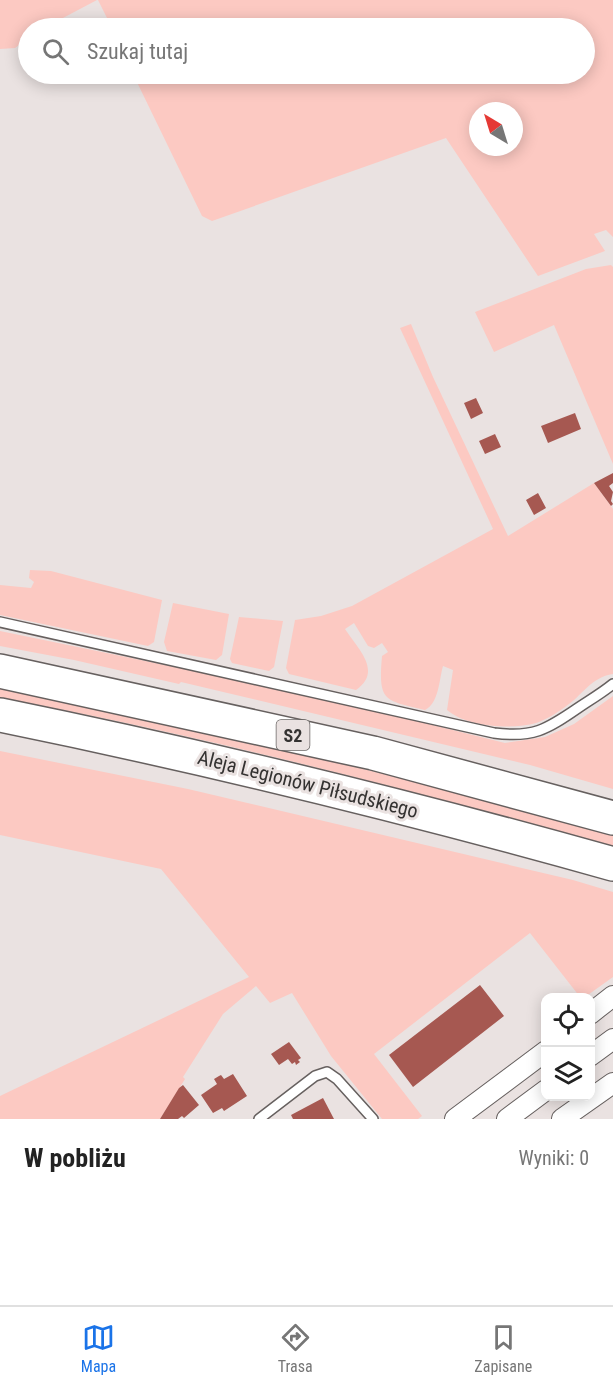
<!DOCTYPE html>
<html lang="pl">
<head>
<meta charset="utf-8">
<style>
  :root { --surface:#fff; --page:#f6f6f6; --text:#222; --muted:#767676; --line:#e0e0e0; --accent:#1a73e8 }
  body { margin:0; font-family:"Roboto Condensed",sans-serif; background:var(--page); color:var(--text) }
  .controls { position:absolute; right:18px; bottom:18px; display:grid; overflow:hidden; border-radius:12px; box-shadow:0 3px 15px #0003 }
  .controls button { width:54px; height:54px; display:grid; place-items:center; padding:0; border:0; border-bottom:2px solid var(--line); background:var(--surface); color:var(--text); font:30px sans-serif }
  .compass { position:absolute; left:469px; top:102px; width:54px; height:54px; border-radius:50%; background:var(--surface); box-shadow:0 3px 15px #0003; rotate:322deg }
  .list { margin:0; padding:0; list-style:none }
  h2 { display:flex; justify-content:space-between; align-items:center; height:78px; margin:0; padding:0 24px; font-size:26px }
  h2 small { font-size:20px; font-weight:400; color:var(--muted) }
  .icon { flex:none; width:33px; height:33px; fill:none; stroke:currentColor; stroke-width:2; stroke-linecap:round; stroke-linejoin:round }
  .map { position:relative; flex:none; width:613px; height:1119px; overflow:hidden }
  .search { position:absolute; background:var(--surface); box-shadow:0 3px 15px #0003; left:18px; right:18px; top:18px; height:66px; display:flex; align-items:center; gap:15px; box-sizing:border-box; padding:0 21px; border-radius:33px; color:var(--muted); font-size:22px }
  .sheet { height:186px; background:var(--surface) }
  nav { display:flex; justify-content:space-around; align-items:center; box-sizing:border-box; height:84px; border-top:2px solid var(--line); background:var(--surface); font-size:16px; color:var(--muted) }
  nav a { display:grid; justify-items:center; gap:3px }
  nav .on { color:var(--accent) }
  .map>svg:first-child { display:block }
</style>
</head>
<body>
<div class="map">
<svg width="613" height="1119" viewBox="0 0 613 1119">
  <rect width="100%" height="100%" fill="#eae2e1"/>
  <path fill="#fcc9c2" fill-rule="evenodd" d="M 0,0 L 97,0 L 44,28 L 28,28 L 28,38 L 15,48 L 0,49 Z
    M 98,0 L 613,0 L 613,237 L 606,230 L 594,234 L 605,251 L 538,276 L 446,138 L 212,221 L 202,216 L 133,74 L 584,74 L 584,28 L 112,28 ZM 478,111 L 514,111 L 514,147 L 478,147 Z
    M 611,265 L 613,267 L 613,464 L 554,325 L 494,352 L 475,312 L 586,269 Z
    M 411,324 L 433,377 L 508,536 L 594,483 L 613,509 L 613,674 C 591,677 582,696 565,707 C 557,713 545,720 536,723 C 512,730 467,727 447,710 L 453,670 L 443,666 C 439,680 439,703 425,710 C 384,700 378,702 382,656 L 388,652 L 382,643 L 374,648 L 368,646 L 354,623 L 345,629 C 358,649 383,671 356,690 L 289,674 L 286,668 L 295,620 L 321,616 L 352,606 L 493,529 L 400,328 Z
    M 30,570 L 51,571 L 162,600 L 154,642 L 148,646 L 0,615 L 0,585 L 31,588 L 34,582 L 29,578 Z
    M 173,603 L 229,614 L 222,655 L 216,660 L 167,651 L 164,642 Z
    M 239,617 L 283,621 L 274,667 L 269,671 L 232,663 L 230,659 Z
    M 0,631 L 320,697 L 505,743 L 545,737 L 574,724 L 613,696 L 613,789 L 530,765 L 181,682 L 179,684 L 74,660 L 0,646 Z
    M 0,688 C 207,727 411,779 613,836 L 613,847 C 410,790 207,736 0,698 Z
    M 0,751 L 188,789 L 573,880 L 613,892 L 613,977 L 585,997 L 580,997 L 530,933 L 374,1054 L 422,1116 L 418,1119 L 382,1119 L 331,1056 L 292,993 L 270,1003 L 256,986 L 223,1014 L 183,1077 L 185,1079 L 160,1119 L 0,1119 L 0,1096 L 249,977 L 161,869 L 0,835 Z"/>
  <path fill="#a65851" d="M 476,398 L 483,413 L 471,419 L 464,403 Z
    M 575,413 L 581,429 L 548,443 L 541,426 Z
    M 495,434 L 501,447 L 485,454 L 479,441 Z
    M 613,473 L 613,483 L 609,486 L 613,492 L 611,501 L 613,504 L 611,506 L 594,483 Z
    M 538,493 L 546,508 L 534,515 L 526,500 Z
    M 480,985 L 504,1016 L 413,1087 L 389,1055 Z
    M 289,1042 L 301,1058 L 298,1060 L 300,1062 L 296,1065 L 295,1062 L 292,1064 L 288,1059 L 279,1065 L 271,1054 Z
    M 233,1074 L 247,1096 L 224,1111 L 222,1108 L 213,1113 L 201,1095 L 217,1084 L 214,1079 L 219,1076 L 221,1075 L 224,1079 Z
    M 183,1085 L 199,1105 L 184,1118 L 182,1116 L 178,1119 L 160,1119 L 179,1088 Z
    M 323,1098 L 334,1119 L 293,1119 L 291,1115 Z"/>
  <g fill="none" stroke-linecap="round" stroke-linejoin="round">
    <defs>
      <path id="service" d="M 0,622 L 494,733 C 533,738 546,730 578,708 C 590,700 602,693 613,684
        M 259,1119 L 315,1076 L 327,1072 L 337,1079 L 373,1119"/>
      <path id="minor" d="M 590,1014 L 613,996
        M 590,1056 L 613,1039
        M 455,1119 L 546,1051
        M 507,1119 L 546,1090
        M 562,1119 L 613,1083"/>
      <path id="motorway" d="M 0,671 L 373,753 L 613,818
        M 0,715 C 206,757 410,807 613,864"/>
    </defs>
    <use href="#service" stroke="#66605f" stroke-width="12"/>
    <use href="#minor" stroke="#66605f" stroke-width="22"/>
    <use href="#motorway" stroke="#66605f" stroke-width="36"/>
    <use href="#service" stroke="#fff" stroke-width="9"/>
    <use href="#minor" stroke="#fff" stroke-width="20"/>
    <use href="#motorway" stroke="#fff" stroke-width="33"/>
  </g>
  <g text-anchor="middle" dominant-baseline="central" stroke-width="6" stroke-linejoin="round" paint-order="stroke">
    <rect fill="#eae2e1" stroke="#6b6766" stroke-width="1.5" x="276.5" y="720" width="33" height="30" rx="4.5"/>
    <g font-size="18" font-weight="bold" fill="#343231">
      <text x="293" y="735">S2</text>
    </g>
    <g font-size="20" fill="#343231" stroke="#eae2e1">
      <text transform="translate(308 784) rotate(14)">Aleja Legionów Piłsudskiego</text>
    </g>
  </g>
</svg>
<div class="controls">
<button><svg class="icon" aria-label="locate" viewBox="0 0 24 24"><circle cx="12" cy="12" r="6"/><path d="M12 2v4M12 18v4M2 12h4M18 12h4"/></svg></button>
<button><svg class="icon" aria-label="layers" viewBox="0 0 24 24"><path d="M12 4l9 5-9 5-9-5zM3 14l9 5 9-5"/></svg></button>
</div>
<svg class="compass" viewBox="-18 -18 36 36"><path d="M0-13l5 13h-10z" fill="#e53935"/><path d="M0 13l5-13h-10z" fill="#767676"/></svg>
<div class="search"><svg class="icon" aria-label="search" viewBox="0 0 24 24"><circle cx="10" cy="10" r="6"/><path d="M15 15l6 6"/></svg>Szukaj tutaj</div>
</div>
<section class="sheet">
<h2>W pobliżu<small>Wyniki: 0</small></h2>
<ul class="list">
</ul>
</section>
<nav>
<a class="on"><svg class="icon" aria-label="map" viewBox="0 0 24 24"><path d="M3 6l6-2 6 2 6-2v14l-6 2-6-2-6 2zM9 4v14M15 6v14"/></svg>Mapa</a>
<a><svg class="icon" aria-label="directions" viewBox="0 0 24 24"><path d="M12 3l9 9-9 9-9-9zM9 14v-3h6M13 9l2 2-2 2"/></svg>Trasa</a>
<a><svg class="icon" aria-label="saved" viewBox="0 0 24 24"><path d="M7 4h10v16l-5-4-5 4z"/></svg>Zapisane</a>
</nav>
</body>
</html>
